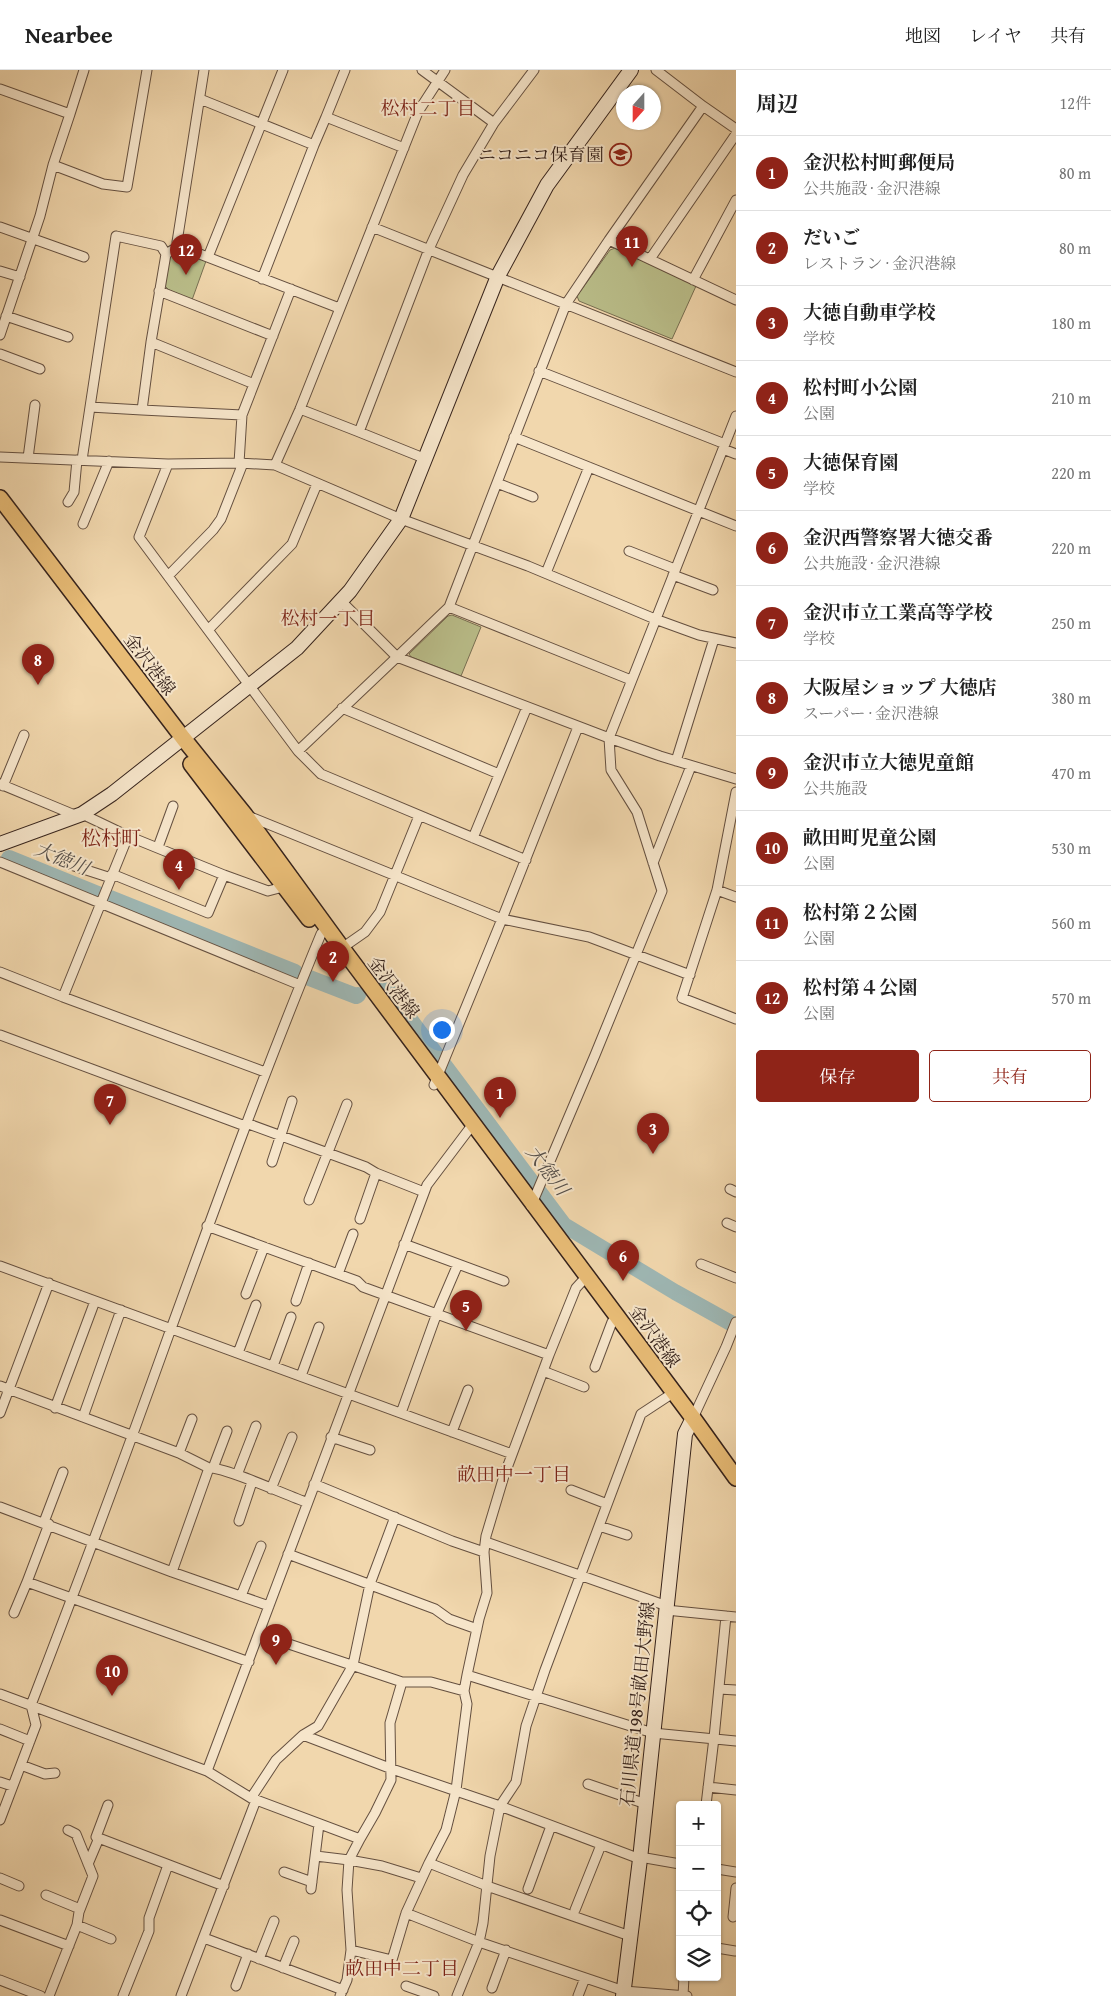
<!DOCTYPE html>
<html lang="ja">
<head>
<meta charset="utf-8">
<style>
  :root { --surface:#fff; --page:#f2f2f2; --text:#222; --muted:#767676; --line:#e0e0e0; --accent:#8f2418 }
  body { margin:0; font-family:"Gentium Book Plus","Noto Serif JP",serif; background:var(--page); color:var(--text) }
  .controls { position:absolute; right:15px; bottom:15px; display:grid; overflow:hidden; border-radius:5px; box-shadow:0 1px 4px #0004 }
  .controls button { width:45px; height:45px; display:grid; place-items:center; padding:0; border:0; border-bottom:1px solid var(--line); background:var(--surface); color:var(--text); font:25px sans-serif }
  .compass { position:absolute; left:616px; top:15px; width:45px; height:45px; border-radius:50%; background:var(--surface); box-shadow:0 1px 4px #0004; rotate:201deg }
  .you { position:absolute; left:441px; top:959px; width:18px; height:18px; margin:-12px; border:4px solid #fff; border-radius:50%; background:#1a73e8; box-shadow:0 0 0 8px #1a73e833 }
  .badge { display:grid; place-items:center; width:32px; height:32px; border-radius:50%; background:var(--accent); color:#fff; font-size:16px; font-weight:700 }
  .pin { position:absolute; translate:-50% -41px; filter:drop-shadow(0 1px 2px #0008) }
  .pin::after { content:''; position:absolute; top:26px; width:18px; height:15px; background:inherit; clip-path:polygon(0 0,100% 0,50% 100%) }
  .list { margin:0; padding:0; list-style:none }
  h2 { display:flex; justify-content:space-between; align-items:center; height:65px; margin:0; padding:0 20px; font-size:21px }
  h2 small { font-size:16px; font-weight:400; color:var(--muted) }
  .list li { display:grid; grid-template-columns:32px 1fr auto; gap:15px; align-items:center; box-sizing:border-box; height:75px; padding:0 20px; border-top:1px solid var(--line) }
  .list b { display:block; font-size:19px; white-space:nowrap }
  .list p { margin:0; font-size:16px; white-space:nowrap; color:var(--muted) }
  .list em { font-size:16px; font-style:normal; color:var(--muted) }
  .actions { display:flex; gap:10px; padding:15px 20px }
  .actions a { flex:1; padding:11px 0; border:1px solid var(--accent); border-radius:5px; text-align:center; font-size:18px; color:var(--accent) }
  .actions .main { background:var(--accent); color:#fff }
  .icon { flex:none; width:28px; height:28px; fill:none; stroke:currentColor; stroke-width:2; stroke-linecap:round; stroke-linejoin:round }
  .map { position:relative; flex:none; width:736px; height:1926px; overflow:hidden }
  header { display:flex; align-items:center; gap:30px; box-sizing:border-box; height:70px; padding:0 25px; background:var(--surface); border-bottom:1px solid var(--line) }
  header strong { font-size:24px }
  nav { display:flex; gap:28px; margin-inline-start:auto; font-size:18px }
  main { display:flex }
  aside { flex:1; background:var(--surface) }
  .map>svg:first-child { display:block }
</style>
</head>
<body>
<header>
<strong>Nearbee</strong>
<nav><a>地図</a><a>レイヤ</a><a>共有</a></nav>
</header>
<main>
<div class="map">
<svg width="736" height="1926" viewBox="0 0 736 1926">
  <rect width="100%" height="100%" fill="#f1d7ad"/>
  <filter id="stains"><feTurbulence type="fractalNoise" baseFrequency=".004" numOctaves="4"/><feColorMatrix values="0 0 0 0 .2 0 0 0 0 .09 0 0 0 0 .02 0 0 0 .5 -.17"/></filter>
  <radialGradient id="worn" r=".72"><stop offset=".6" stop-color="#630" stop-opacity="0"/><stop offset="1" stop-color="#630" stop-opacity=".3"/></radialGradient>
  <path fill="#babe8a" stroke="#787053" d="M 615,178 L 696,216 L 672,269 L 579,231 L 577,226 L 610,180 Z
    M 184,181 L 206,191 L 192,230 L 169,220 L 164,215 L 169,187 Z
    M 452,545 L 481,557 L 461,606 L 411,587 L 409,584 L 448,546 Z"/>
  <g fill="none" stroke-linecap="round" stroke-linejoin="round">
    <path stroke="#9eb7b4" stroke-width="16" d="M 9,788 L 100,825
      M 110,828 L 295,902
      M 307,907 L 356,926 L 358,925
      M 379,913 L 382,912 L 564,1155 L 675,1222 L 736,1256"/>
    <defs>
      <path id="street" d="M 345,0 L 326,47 L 404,78
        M 422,0 L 494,53
        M 656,0 L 703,36 L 609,170 L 736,230
        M 0,19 L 70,44 L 84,0
        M 200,29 L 314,75 L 326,47
        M 703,36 L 736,59
        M 53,95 L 70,44
        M 0,157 L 84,187
        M 372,157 L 736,302
        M 179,176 L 339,238
        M 208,187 L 283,0
        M 650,189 L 736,64
        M 0,201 L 20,207
        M 262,209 L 314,75
        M 693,210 L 736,130
        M 159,221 L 273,266
        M 6,246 L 68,267
        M 0,265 L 40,146 L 53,95 L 103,114 L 127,117 L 147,0
        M 151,272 L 254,314
        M 0,284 L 40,299
        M 539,301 L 725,374
        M 90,337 L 116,166 L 161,176 L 166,184
        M 300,339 L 359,362
        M 142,340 L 242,345
        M 514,367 L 736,456
        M 723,379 L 736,384
        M 0,387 L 168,394 L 239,393 L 275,395 L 401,449 L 528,496 L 655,549 L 699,565 L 736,573
        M 28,388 L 35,335
        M 426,389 L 359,362 L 429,179 L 463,105 L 494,53 L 534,0
        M 82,390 L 90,337 L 142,340 L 151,272 L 166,184 L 179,176 L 177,172 L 204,0
        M 239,393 L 242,345 L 291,219
        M 168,394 L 139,467 L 208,560
        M 275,395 L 300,339 L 418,42 L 445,0
        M 497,413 L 533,427
        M 317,414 L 292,474 L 208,560 L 298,681 L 397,587 L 609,668 L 736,346
        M 68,432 L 74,422 L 77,390
        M 83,454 L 109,391
        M 629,481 L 675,499
        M 546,503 L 589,397
        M 673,505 L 713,520
        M 168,506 L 213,460 L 221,449 L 243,393
        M 341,531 L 397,587 L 449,537 L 566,234 L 609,170
        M 449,537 L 631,610
        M 342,638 L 499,704
        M 298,681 L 321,704 L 526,790
        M 676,691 L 714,569
        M 0,714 L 77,746
        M 3,716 L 24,665
        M 736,722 L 717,820 L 682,928 L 736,949
        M 248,746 L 502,849 L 589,867 L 690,905
        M 128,766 L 224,805 L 268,821 L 287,816
        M 473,768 L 527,637
        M 158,777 L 173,736
        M 0,792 L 300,915
        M 653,793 L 691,696
        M 74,796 L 111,808
        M 112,804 L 208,843 L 224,805
        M 717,820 L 736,827
        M 342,878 L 365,862 L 380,842 L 419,746
        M 0,902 L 63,927 L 128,766 L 82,744
        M 63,927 L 265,1002
        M 0,965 L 245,1056
        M 434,1015 L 502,849 L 578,657
        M 246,1053 L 366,1097 L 376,1103 L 424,1122
        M 272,1092 L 292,1031
        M 730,1119 L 736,1122
        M 309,1130 L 347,1034
        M 531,1136 L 595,985 L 662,821 L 637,742 L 611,700 L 609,668 L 660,686 L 736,709
        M 360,1149 L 376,1103
        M 727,1153 L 736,1157
        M 207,1156 L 357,1211 L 363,1217 L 549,1285 L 576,1218 L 587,1206
        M 404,1174 L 504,1211
        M 701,1194 L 736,1208
        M 0,1196 L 512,1384
        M 338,1204 L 353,1164
        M 246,1224 L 264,1177
        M 296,1231 L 309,1193
        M 238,1283 L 256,1235
        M 273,1296 L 291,1247
        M 595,1297 L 612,1252 L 618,1248
        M 543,1301 L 584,1317
        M 301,1306 L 319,1257
        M 0,1316 L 179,1383 L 209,1398 C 223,1396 288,1426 306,1432
        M 55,1338 L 95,1231
        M 0,1343 L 49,1213
        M 401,1343 L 437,1243 L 458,1194
        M 83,1347 L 121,1240
        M 693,1348 L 726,1277 L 736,1252
        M 452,1362 L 468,1320
        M 331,1367 L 370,1380
        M 179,1383 L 192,1349
        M 213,1398 L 227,1361
        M 237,1405 L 256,1356
        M 314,1414 L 452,1471 L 484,1482
        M 271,1419 L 292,1367
        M 571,1420 L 607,1434
        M 0,1437 L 172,1502 L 269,1536
        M 239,1451 L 252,1412
        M 44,1452 L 63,1402
        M 49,1454 L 27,1512 L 249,1592
        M 599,1456 L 627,1465
        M 486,1472 L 667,1536
        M 288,1484 L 435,1539 L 449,1549 L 477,1559
        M 172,1502 L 209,1398
        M 241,1526 L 261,1476
        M 666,1540 L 736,1547
        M 14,1543 L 27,1512
        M 259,1564 L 402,1612 L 431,1612 L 464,1621
        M 467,1605 L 653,1663 L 736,1671
        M 719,1619 L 736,1620
        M 0,1624 L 207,1701 L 251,1728 L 360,1769 L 349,1790 L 382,1796 L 421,1808
        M 0,1659 L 30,1671
        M 303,1665 L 318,1656 L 353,1595 L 370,1514 L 395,1447
        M 21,1695 L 45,1704 L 55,1703
        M 207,1701 L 427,1115 L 473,1054
        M 0,1712 L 12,1716
        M 588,1714 L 646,1734
        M 708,1717 L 736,1720
        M 251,1728 L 276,1690 L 303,1665 L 392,1699 L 500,1736 L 640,1789
        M 108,1735 L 96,1767 L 224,1816
        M 706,1735 L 714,1668 L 726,1546
        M 0,1750 L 36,1655 L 31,1635 C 78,1513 124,1390 168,1267 C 217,1132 266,997 321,864 L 327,857
        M 360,1769 L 375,1743 L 391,1710 L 390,1653 L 402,1612
        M 316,1786 L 349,1790 L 347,1820 L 351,1880
        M 640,1787 L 680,1794
        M 429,1793 L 487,1816 L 630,1866
        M 88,1794 L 99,1768
        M 717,1799 L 736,1802
        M 284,1802 L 312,1812
        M 0,1808 L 19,1816
        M 311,1819 L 319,1754
        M 528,1819 L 551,1756
        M 46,1825 L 80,1839
        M 575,1840 L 601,1775
        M 406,1843 L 479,1872 L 624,1921 L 687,1926
        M 733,1847 L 736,1818
        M 0,1850 L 69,1876
        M 77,1855 L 111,1869
        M 204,1868 L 343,1920
        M 717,1878 L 735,1881
        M 259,1889 L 274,1851
        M 283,1898 L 294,1871
        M 0,1910 L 41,1926
        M 236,1916 L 248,1884
        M 406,1916 L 434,1926
        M 492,1918 L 506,1880
        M 49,1926 L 77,1855 L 79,1842 L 93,1806 L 76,1764 L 68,1760
        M 123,1926 L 149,1861 L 149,1848 L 168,1795
        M 181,1926 L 256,1730
        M 340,1926 L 347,1910 L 351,1880 L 392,1890 L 406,1843 L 429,1793 L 446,1760 L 456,1720 L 467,1634 L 464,1621 L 467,1605 L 479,1549 L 487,1523 L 484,1482 L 486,1466 L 504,1406 L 549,1285
        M 457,1926 L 479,1872 L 483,1853 L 490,1786 L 500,1736 L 516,1712 L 526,1656 L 545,1600 L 641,1344 L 673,1323
        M 578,1926 L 585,1908
        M 683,1926 L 684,1907"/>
      <path id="secondary" d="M 0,774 L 82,744 L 112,724 L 297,578 L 350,521 L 401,449 L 498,206 L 547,115 L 631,0
        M 623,1926 L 640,1789 L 685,1364 L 693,1348"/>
      <path id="primary" d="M 0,428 L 183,668 L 245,745 L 342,878 L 693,1348 L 736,1408
        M 191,694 L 309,849"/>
    </defs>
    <use href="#street" stroke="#655040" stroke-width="11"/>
    <use href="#secondary" stroke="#36231c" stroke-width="16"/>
    <use href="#primary" stroke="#36231c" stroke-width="18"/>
    <use href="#street" stroke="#f6e5ca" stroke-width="9"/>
    <use href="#secondary" stroke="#f6e5ca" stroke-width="14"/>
    <use href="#primary" stroke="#e8bc76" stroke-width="15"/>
  </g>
  <defs>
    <symbol id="school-ring" viewBox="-11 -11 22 22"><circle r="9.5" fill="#f6e5ca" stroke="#8f2418" stroke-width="1.5"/><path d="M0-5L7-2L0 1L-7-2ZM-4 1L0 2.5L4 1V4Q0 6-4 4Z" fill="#8f2418"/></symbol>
  </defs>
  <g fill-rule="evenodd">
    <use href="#school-ring" x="608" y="72" width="25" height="25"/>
  </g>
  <g text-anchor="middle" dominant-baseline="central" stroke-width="4" stroke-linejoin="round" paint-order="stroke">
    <g font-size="18" fill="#36231c" stroke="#f6e5ca" text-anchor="end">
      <text x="604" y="84">ニコニコ保育園</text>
    </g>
    <g font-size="18" fill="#36231c" stroke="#f6e5ca">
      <text transform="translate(150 594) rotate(53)">金沢港線</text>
      <text transform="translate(394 917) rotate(53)">金沢港線</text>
      <text transform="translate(655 1266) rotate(54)">金沢港線</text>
      <text transform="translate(637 1634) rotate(-84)">石川県道198号畝田大野線</text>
    </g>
    <g font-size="19" fill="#7a1f14" stroke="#f6e5ca">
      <text x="428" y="38">松村二丁目</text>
      <text x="328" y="548">松村一丁目</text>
      <text x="514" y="1404">畝田中一丁目</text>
      <text x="402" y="1898">畝田中二丁目</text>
    </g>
    <g font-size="19" font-style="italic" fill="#554f4a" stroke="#f6e5ca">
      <text transform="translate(62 788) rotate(22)">大徳川</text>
      <text transform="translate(548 1100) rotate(53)">大徳川</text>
    </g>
    <g font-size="20" fill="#7a1f14" stroke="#f6e5ca">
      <text x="111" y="767">松村町</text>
    </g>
  </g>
  <rect width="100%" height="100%" filter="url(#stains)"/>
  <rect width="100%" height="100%" fill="url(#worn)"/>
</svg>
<div class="controls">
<button>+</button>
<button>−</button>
<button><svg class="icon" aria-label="locate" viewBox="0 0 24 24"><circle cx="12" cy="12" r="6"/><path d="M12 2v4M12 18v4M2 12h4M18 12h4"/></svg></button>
<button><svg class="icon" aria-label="layers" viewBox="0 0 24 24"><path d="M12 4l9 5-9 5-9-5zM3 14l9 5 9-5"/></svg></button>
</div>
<svg class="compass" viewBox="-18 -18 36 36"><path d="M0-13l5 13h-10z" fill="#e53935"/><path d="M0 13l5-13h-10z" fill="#767676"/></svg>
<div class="you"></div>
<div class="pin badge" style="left:500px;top:1048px">1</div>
<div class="pin badge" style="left:333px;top:912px">2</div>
<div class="pin badge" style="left:653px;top:1084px">3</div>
<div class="pin badge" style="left:179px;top:820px">4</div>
<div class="pin badge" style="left:466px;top:1261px">5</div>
<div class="pin badge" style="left:623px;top:1211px">6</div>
<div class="pin badge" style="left:110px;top:1055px">7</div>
<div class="pin badge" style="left:38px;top:615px">8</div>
<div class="pin badge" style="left:276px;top:1595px">9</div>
<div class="pin badge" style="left:112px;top:1626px">10</div>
<div class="pin badge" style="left:632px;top:197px">11</div>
<div class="pin badge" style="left:186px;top:205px">12</div>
</div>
<aside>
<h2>周辺<small>12件</small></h2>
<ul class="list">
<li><span class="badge">1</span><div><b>金沢松村町郵便局</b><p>公共施設 · 金沢港線</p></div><em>80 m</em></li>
<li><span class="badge">2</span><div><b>だいご</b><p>レストラン · 金沢港線</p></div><em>80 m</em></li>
<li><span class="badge">3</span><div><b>大徳自動車学校</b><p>学校</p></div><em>180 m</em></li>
<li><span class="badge">4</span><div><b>松村町小公園</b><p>公園</p></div><em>210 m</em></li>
<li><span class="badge">5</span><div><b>大徳保育園</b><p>学校</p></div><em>220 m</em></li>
<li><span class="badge">6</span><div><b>金沢西警察署大徳交番</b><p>公共施設 · 金沢港線</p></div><em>220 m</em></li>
<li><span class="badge">7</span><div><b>金沢市立工業高等学校</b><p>学校</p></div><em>250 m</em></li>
<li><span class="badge">8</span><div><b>大阪屋ショップ 大徳店</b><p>スーパー · 金沢港線</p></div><em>380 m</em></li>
<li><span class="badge">9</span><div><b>金沢市立大徳児童館</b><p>公共施設</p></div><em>470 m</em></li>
<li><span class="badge">10</span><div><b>畝田町児童公園</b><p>公園</p></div><em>530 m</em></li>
<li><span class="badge">11</span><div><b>松村第２公園</b><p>公園</p></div><em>560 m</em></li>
<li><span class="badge">12</span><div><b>松村第４公園</b><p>公園</p></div><em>570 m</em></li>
</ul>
<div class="actions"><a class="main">保存</a><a>共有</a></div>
</aside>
</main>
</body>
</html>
